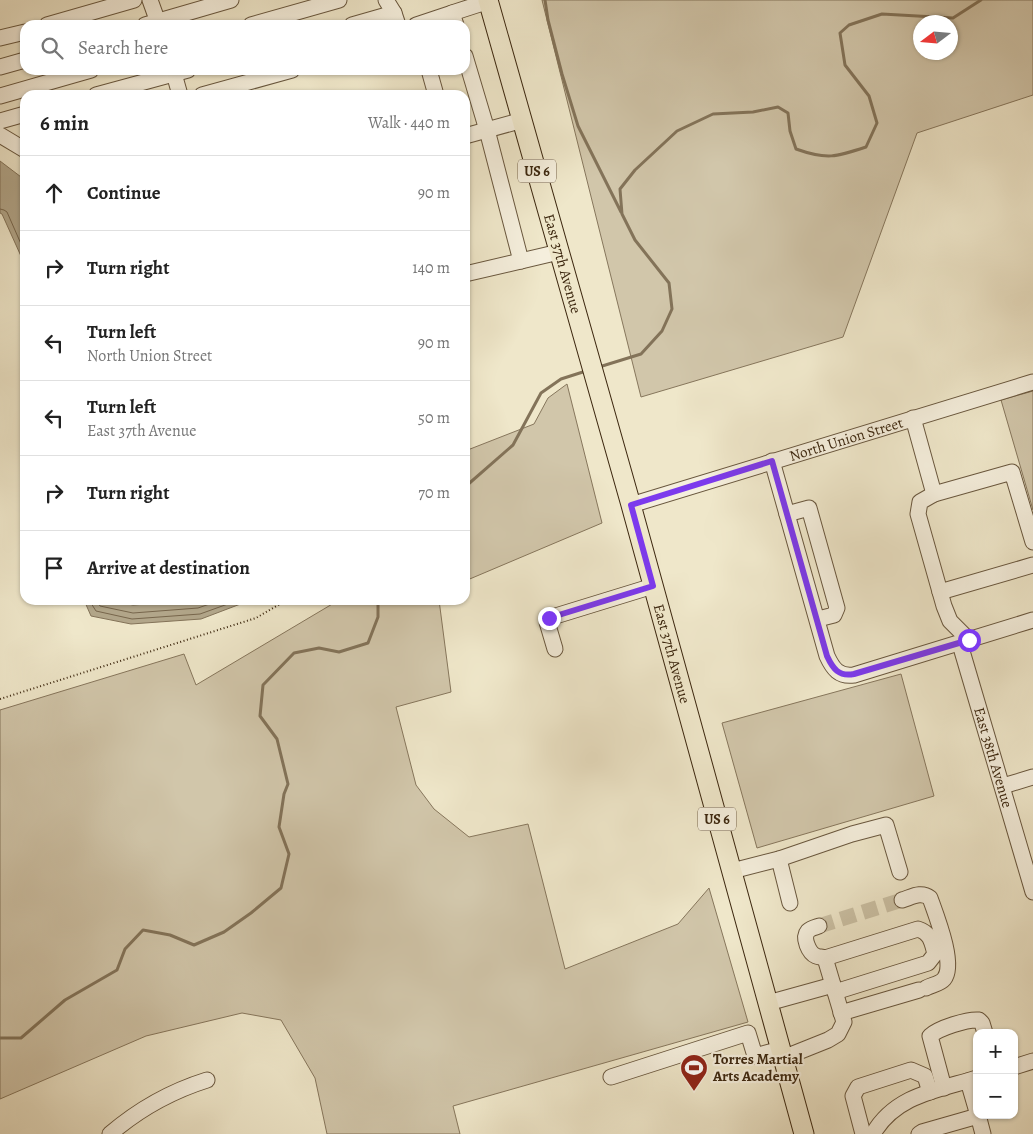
<!DOCTYPE html>
<html lang="en">
<head>
<meta charset="utf-8">
<style>
  :root { --surface:#fff; --page:#f2f2f2; --text:#222; --muted:#767676; --line:#e0e0e0 }
  body { margin:0; font-family:Alegreya,serif; background:var(--page); color:var(--text) }
  .controls { position:absolute; right:15px; bottom:15px; display:grid; overflow:hidden; border-radius:10px; box-shadow:0 1px 4px #0004 }
  .controls button { width:45px; height:45px; display:grid; place-items:center; padding:0; border:0; border-bottom:1px solid var(--line); background:var(--surface); color:var(--text); font:25px sans-serif }
  .compass { position:absolute; left:913px; top:15px; width:45px; height:45px; border-radius:50%; background:var(--surface); box-shadow:0 1px 4px #0004; rotate:254deg }
  .stop { position:absolute; width:15px; height:15px; margin:-11px; border:4px solid #7c3aed; border-radius:50%; background:#fff }
  .stop.end { background:#7c3aed; border-color:#fff; box-shadow:0 1px 5px #0008 }
  .list { margin:0; padding:0; list-style:none }
  h2 { display:flex; justify-content:space-between; align-items:center; height:65px; margin:0; padding:0 20px; font-size:21px }
  h2 small { font-size:16px; font-weight:400; color:var(--muted) }
  .list li { display:grid; grid-template-columns:32px 1fr auto; gap:15px; align-items:center; box-sizing:border-box; height:75px; padding:0 20px; border-top:1px solid var(--line) }
  .list b { display:block; font-size:19px; white-space:nowrap }
  .list p { margin:0; font-size:16px; white-space:nowrap; color:var(--muted) }
  .list em { font-size:16px; font-style:normal; color:var(--muted) }
  .icon { flex:none; width:28px; height:28px; fill:none; stroke:currentColor; stroke-width:2; stroke-linecap:round; stroke-linejoin:round }
  .map { position:relative; flex:none; width:1033px; height:1134px; overflow:hidden }
  .search { position:absolute; background:var(--surface); box-shadow:0 1px 4px #0004; left:20px; top:20px; width:450px; height:55px; display:flex; align-items:center; gap:12px; box-sizing:border-box; padding:0 18px; border-radius:15px; color:var(--muted); font-size:19px }
  .panel { position:absolute; background:var(--surface); box-shadow:0 1px 4px #0004; left:20px; top:90px; width:450px; height:515px; border-radius:15px }
  .map>svg:first-child { display:block }
</style>
</head>
<body>
<div class="map">
<svg width="1033" height="1134" viewBox="0 0 1033 1134">
  <rect width="100%" height="100%" fill="#efe7ca"/>
  <filter id="stains"><feTurbulence type="fractalNoise" baseFrequency=".004" numOctaves="4"/><feColorMatrix values="0 0 0 0 .2 0 0 0 0 .09 0 0 0 0 .02 0 0 0 .5 -.17"/></filter>
  <radialGradient id="worn" r=".72"><stop offset=".6" stop-color="#630" stop-opacity="0"/><stop offset="1" stop-color="#630" stop-opacity=".3"/></radialGradient>
  <path fill="#d1c6aa" stroke="#86765c" fill-rule="evenodd" d="M 542,0 L 1033,0 L 1033,95 L 917,133 L 843,337 L 641,397 ZM 920,22 L 950,22 L 950,52 L 920,52 Z
    M 567,384 L 602,523 L 465,581 L 465,451 L 534,424 L 548,398 Z
    M 1033,391 L 1033,510 L 1001,400 Z
    M 339,600 L 439,600 L 451,692 L 396,707 L 416,785 L 434,809 L 469,837 L 528,824 L 565,969 L 678,924 L 709,888 L 748,1022 L 453,1106 L 460,1134 L 327,1134 L 315,1078 L 281,1020 L 242,1013 L 146,1036 L 0,1099 L 0,710 L 184,654 L 196,685 Z
    M 901,674 L 934,796 L 757,848 L 722,723 Z"/>
  <path fill="#b2a68a" stroke="#837359" d="M 0,161 L 25,180 L 25,265 L 2,214 L 0,213 Z
    M 84,600 L 251,600 L 201,619 L 131,624 L 91,616 Z"/>
  <g fill="none" stroke-linecap="round" stroke-linejoin="round">
    <path stroke="#77664c" stroke-width="1" d="M 0,209 L 4,210 L 7,212 L 25,253
      M 89,600 L 96,611 L 132,619 L 200,614 L 239,600
      M 96,600 L 100,606 L 133,613 L 198,608 L 221,600
      M 108,600 L 133,605 L 199,600"/>
    <path stroke="#837359" stroke-width="3" d="M 545,0 L 548,20 L 562,74 L 578,126 L 621,212
      M 599,367 L 641,354 L 662,331 L 672,309 L 669,283 L 635,240 L 622,214 L 620,189 L 635,170 L 677,131 L 713,114 L 753,112 L 778,107 L 788,113 L 790,131 L 796,149 C 827,160 836,157 866,147 L 877,123 L 869,96 L 845,65 L 840,33 L 849,25 L 882,14 L 953,18 L 981,0
      M 465,487 L 513,445 L 541,393 L 561,379 L 586,371
      M 0,1038 L 21,1038 L 65,1000 L 117,970 L 125,949 L 143,930 L 170,935 L 194,945 L 224,932 L 251,913 L 281,888 L 289,854 L 279,827 L 284,794 L 288,784 L 277,739 L 260,716 L 263,685 L 294,653 L 319,648 L 339,652 L 368,643 L 378,617 L 378,600"/>
    <path stroke="#cbc1a5" stroke-width="15" stroke-dasharray="15 8" stroke-linecap="butt" d="M 819,926 L 902,900"/>
    <defs>
      <g id="minor">
        <path d="M 150,0 L 159,25"/>
        <path d="M 386,0 L 394,13 L 398,25"/>
        <path d="M 452,13 L 489,1"/>
        <path d="M 47,25 L 134,0"/>
        <path d="M 145,25 L 231,0"/>
        <path d="M 251,25 L 339,0"/>
        <path d="M 352,25 L 394,13"/>
        <path d="M 416,25 L 452,13 L 456,25"/>
        <path d="M 0,38 L 25,32"/>
        <path d="M 465,56 L 487,130 L 521,261"/>
        <path d="M 0,67 L 25,60"/>
        <path d="M 173,70 L 180,95"/>
        <path d="M 429,70 L 436,95"/>
        <path d="M 96,95 L 188,70"/>
        <path d="M 202,95 L 292,70"/>
        <path d="M 0,96 L 91,70"/>
        <path d="M 0,121 L 25,114"/>
        <path d="M 0,135 L 25,150"/>
        <path d="M 465,136 L 523,120"/>
        <path d="M 465,274 L 559,252"/>
        <path d="M 913,418 L 934,494 L 1012,472 L 1033,542"/>
        <path d="M 772,461 L 827,656 C 833,669 839,677 854,675 L 1033,620"/>
        <path d="M 934,494 L 920,502 L 918,514 L 944,606 L 950,621 L 969,640"/>
        <path id="s1" d="M 631,505 L 1033,382"/>
        <path d="M 787,514 L 809,508 L 837,608 L 834,615 L 818,619"/>
        <path d="M 940,592 L 1033,565"/>
        <path d="M 555,649 L 547,622 L 549,618 L 653,586"/>
        <path id="s2" d="M 962,651 L 1033,892"/>
        <path d="M 1003,786 L 1033,777"/>
        <path d="M 779,859 L 790,903"/>
        <path d="M 732,871 L 779,859 L 852,834 L 886,825 L 900,872"/>
        <path d="M 902,900 C 912,897 921,891 930,898 C 936,915 956,965 944,979 C 940,984 931,985 926,988"/>
        <path d="M 819,926 C 816,927 811,928 808,931 C 802,938 809,953 816,956 C 818,957 823,957 825,958 L 918,929 C 931,933 932,943 935,954 L 928,963 L 835,992"/>
        <path d="M 825,958 L 833,985"/>
        <path d="M 768,1003 L 833,985 L 844,1022 L 838,1034 L 828,1040 L 783,1058"/>
        <path d="M 841,1013 L 919,990"/>
        <path d="M 1014,1067 L 1033,1061"/>
        <path d="M 611,1077 L 748,1033 L 755,1056 L 781,1049"/>
        <path d="M 968,1081 L 977,1112"/>
        <path d="M 944,1088 L 930,1036 C 939,1028 967,1019 979,1020 L 982,1023 L 985,1033"/>
        <path d="M 978,1115 L 983,1134"/>
        <path d="M 110,1134 C 138,1110 172,1091 207,1080"/>
        <path d="M 863,1134 L 853,1096 L 858,1087 L 911,1070 L 925,1076 L 930,1092"/>
        <path d="M 873,1134 C 895,1095 938,1090 977,1078"/>
        <path d="M 919,1134 L 922,1132 L 978,1116"/>
      </g>
      <g id="major">
        <path id="s3" d="M 488,0 L 631,505 L 804,1134"/>
      </g>
    </defs>
    <use href="#minor" stroke="#69573e" stroke-width="17"/>
    <use href="#major" stroke="#3c270f" stroke-width="21"/>
    <path stroke="#3c270f" stroke-width="2" stroke-dasharray="1 2.5" stroke-linecap="butt" d="M 0,699 L 256,618 L 287,600"/>
    <use href="#minor" stroke="#f5efdd" stroke-width="15"/>
    <use href="#major" stroke="#efe7ca" stroke-width="19"/>
  </g>
  <g fill="none" stroke-linecap="round" stroke-linejoin="round">
    <path stroke="#7c3aed" stroke-width="6" d="M 549,618 L 653,586 L 631,505 L 772,461 L 827,656 C 833,669 839,677 854,674 L 969,640"/>
  </g>
  <defs>
    <symbol id="stadium-pin" viewBox="-11 -11 22 30"><path d="M0 17L-7.5 6A9.5 9.5 0 1 1 7.5 6Z" fill="#8f2418" stroke="#f5efdd"/><path d="M0-5a6.5 5 0 1 0 0 10a6.5 5 0 1 0 0-10ZM-3.5-1.8h7v3.6h-7Z" fill="#fff"/></symbol>
  </defs>
  <g fill-rule="evenodd">
    <use href="#stadium-pin" x="678" y="1052" width="32" height="43"/>
  </g>
  <g text-anchor="middle" dominant-baseline="central" stroke-width="4.5" stroke-linejoin="round" paint-order="stroke">
    <g fill="#f5efdd" stroke="#74634d" stroke-width="1">
      <rect x="518" y="159.5" width="38" height="23" rx="4"/>
      <rect x="698" y="807.5" width="38" height="23" rx="4"/>
    </g>
    <g font-size="14" font-weight="bold" fill="#3c270f">
      <text x="537" y="171">US 6</text>
      <text x="717" y="819">US 6</text>
    </g>
    <g font-size="15" fill="#3c270f" stroke="#f5efdd">
      <text stroke="none"><textPath href="#s3" startOffset="274">East 37th Avenue</textPath></text>
      <text stroke="none"><textPath href="#s1" startOffset="225">North Union Street</textPath></text>
      <text stroke="none"><textPath href="#s3" startOffset="679">East 37th Avenue</textPath></text>
      <text stroke="none"><textPath href="#s2" startOffset="111">East 38th Avenue</textPath></text>
    </g>
    <g font-size="15" font-weight="bold" fill="#3c270f" stroke="#f5efdd" text-anchor="start">
      <text x="713" y="1059">Torres Martial<tspan x="713" dy="17">Arts Academy</tspan></text>
    </g>
  </g>
  <rect width="100%" height="100%" filter="url(#stains)"/>
  <rect width="100%" height="100%" fill="url(#worn)"/>
</svg>
<div class="controls">
<button>+</button>
<button>−</button>
</div>
<svg class="compass" viewBox="-18 -18 36 36"><path d="M0-13l5 13h-10z" fill="#e53935"/><path d="M0 13l5-13h-10z" fill="#767676"/></svg>
<div class="stop" style="left:969px;top:640px"></div>
<div class="stop end" style="left:549px;top:618px"></div>
<div class="search"><svg class="icon" aria-label="search" viewBox="0 0 24 24"><circle cx="10" cy="10" r="6"/><path d="M15 15l6 6"/></svg>Search here</div>
<section class="panel">
<h2>6 min<small>Walk · 440 m</small></h2>
<ul class="list">
<li><svg class="icon" aria-label="ahead" viewBox="0 0 24 24"><path d="M12 20V5M6 11l6-6 6 6"/></svg><div><b>Continue</b></div><em>90 m</em></li>
<li><svg class="icon" aria-label="right" viewBox="0 0 24 24"><path d="M7 20v-9h11M14 6l5 5-5 5"/></svg><div><b>Turn right</b></div><em>140 m</em></li>
<li><svg class="icon" aria-label="left" viewBox="0 0 24 24"><path d="M17 20v-9H6M10 6l-5 5 5 5"/></svg><div><b>Turn left</b><p>North Union Street</p></div><em>90 m</em></li>
<li><svg class="icon" aria-label="left" viewBox="0 0 24 24"><path d="M17 20v-9H6M10 6l-5 5 5 5"/></svg><div><b>Turn left</b><p>East 37th Avenue</p></div><em>50 m</em></li>
<li><svg class="icon" aria-label="right" viewBox="0 0 24 24"><path d="M7 20v-9h11M14 6l5 5-5 5"/></svg><div><b>Turn right</b></div><em>70 m</em></li>
<li><svg class="icon" aria-label="arrive" viewBox="0 0 24 24"><path d="M6 21V4h12l-3 4 3 4H6"/></svg><div><b>Arrive at destination</b></div></li>
</ul>
</section>
</div>
</body>
</html>
